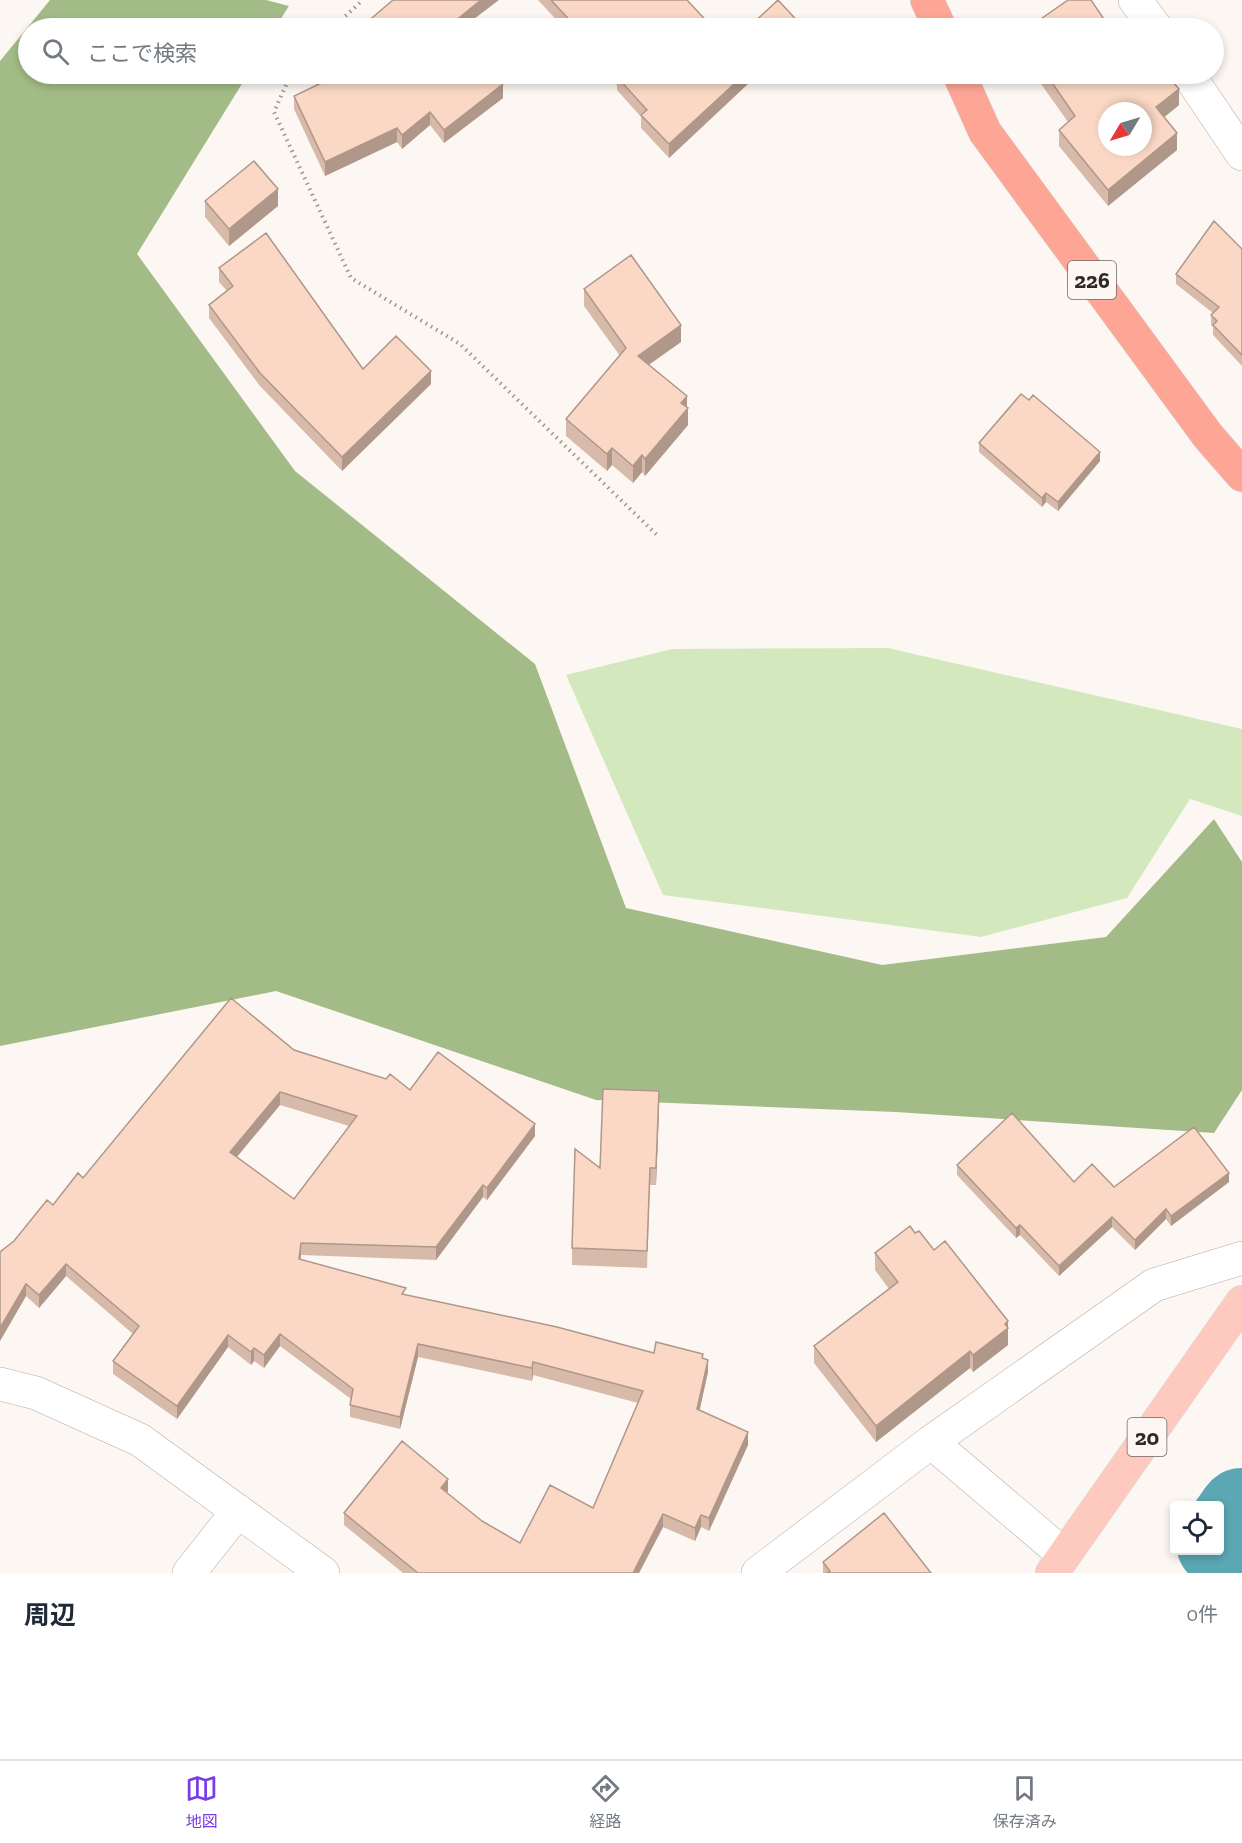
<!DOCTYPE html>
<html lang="ja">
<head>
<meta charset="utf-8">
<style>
  :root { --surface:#fff; --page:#f6f6f7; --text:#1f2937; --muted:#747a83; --line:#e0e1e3; --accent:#7c3aed }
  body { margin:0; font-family:"Zilla Slab","Noto Sans JP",serif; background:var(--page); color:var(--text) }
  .controls { position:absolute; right:18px; bottom:18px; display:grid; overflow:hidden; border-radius:6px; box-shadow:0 3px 9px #0003 }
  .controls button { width:54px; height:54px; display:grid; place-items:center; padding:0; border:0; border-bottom:2px solid var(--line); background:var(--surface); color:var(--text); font:30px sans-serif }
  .compass { position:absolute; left:1098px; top:102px; width:54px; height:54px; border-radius:50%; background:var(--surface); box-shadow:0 3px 9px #0003; rotate:232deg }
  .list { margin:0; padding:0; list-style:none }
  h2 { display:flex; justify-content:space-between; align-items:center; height:78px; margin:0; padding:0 24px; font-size:26px }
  h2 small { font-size:20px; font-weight:400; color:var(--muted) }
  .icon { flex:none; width:33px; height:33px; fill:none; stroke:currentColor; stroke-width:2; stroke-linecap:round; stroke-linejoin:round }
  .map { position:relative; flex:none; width:1242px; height:1573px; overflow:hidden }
  .search { position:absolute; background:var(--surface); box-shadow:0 3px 9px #0003; left:18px; right:18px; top:18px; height:66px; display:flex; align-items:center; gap:15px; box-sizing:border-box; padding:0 21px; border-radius:33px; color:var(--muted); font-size:22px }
  .sheet { height:186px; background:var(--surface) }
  nav { display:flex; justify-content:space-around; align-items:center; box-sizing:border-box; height:84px; border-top:2px solid var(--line); background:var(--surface); font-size:16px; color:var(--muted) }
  nav a { display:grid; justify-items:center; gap:3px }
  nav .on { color:var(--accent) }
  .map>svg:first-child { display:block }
</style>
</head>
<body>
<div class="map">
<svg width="1242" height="1573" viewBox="0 0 1242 1573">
  <rect width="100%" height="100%" fill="#fdf7f3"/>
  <path fill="#d3e9bd" d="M 888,648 L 1242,729 L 1242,816 L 1190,799 L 1127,898 L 981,937 L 663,895 L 566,675 L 672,649 Z"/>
  <path fill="#a3bc87" d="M 50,0 L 266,0 L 289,6 L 275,28 L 28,28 L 28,74 L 248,74 L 137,254 L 295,471 L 535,664 L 626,908 L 882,965 L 1106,937 L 1214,819 L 1242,862 L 1242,1090 L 1214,1133 L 896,1112 L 596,1100 L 276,991 L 0,1046 L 0,61 Z"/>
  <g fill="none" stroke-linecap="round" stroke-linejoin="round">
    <path stroke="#5ba7b3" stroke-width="88" d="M 1220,1543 L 1242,1512"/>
    <defs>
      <path id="street" d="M 1135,0 L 1156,28
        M 1188,74 L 1242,154
        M 0,1384 L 36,1393 L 140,1440 L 323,1573
        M 931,1442 L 1154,1285 L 1242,1258
        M 189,1573 L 238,1511
        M 758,1573 L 931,1442 L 1064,1555"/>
      <path id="primary" d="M 1052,1573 L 1242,1302"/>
      <path id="highway" d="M 927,0 L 940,28
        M 959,74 L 985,132 L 1208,436 L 1242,475"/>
    </defs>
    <use href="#street" stroke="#b9aaa2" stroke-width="34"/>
    <use href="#primary" stroke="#d5d4d4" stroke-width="34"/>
    <use href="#highway" stroke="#d5d4d4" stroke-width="34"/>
    <path stroke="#9c9693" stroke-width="4" stroke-dasharray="1.5 4.5" stroke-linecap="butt" d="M 332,28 L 363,0
      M 291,74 L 274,112 L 351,278 L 460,344 L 659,537"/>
    <use href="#street" stroke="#fff" stroke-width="33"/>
    <use href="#primary" stroke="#fecac0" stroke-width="33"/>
    <use href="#highway" stroke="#fea696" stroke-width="33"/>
  </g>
  <path fill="#d7baa9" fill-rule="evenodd" d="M 538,0 L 687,0 L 713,28 L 564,28 Z
    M 606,74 L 750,74 L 750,82 L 669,158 L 641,128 L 641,117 L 617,90 L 617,85 Z
    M 771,74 L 782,74 L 776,79 Z
    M 1034,74 L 1166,74 L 1179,105 L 1164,117 L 1177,150 L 1108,206 L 1059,146 L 1059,130 L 1068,122 Z
    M 294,96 L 503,98 L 444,143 L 430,125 L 402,149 L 397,142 L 325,176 L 294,109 Z
    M 205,201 L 278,206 L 229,246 L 205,217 Z
    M 1242,249 L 1242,366 L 1213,335 L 1213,327 L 1211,325 L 1211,315 L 1213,313 L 1176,284 L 1176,274 Z
    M 219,268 L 363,369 L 431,384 L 342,471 L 260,386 L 209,318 L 209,305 L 227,291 L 219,282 Z
    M 584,289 L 681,342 L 649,365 L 687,407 L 688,425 L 645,476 L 642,472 L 633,483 L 612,465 L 607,471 L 566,436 L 566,419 L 620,356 L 584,306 Z
    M 979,443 L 1100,461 L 1058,511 L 1046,502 L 1042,507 L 979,452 Z
    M 294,1050 L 410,1090 L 535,1136 L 487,1200 L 483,1197 L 436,1260 L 301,1255 L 301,1260 L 406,1295 L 654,1353 L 703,1359 L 708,1372 L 699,1411 L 748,1445 L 709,1531 L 701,1527 L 695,1541 L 663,1527 L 639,1573 L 403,1573 L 344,1525 L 344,1513 L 448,1491 L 447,1493 L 482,1521 L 520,1543 L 593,1508 L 638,1403 L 533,1375 L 532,1381 L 418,1357 L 400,1429 L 350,1417 L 350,1405 L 351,1399 L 280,1346 L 264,1368 L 254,1361 L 251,1365 L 228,1347 L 177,1419 L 113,1374 L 113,1361 L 133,1334 L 66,1276 L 39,1308 L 26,1296 L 0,1341 L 0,1252 L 14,1241 L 83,1178 ZM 280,1105 L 349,1126 L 294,1199 L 237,1157 Z
    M 659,1108 L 656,1185 L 650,1185 L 647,1268 L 572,1265 L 572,1248 L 600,1168 Z
    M 957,1165 L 1114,1187 L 1229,1182 L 1171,1226 L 1166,1219 L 1135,1250 L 1112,1227 L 1059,1276 L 1020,1235 L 1016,1238 L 957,1175 Z
    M 915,1233 L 1008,1321 L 1008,1345 L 973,1372 L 970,1368 L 876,1442 L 814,1363 L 814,1346 L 889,1289 L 875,1270 L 875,1253 Z
    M 823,1562 L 931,1573 L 823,1573 Z"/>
  <path fill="#af978a" d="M 481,0 L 499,0 L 462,28 L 455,28 L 455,21 Z
    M 745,74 L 750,74 L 750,82 L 669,158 L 669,144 Z
    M 776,74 L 782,74 L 776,79 Z
    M 503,84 L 503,98 L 444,143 L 444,130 Z
    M 1179,89 L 1179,105 L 1156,124 L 1156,107 Z
    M 430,112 L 430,125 L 402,149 L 402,135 Z
    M 397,128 L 397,142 L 325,176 L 325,162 Z
    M 1177,133 L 1177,150 L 1108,206 L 1108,190 Z
    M 278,189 L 278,206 L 229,246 L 229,229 Z
    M 681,325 L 681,342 L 638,372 L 638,356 Z
    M 431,371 L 431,384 L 342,471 L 342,457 Z
    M 687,396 L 687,410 L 688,408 L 688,425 L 645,476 L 645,459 L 681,403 Z
    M 612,448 L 612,465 L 607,471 L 607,454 Z
    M 1100,452 L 1100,461 L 1058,511 L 1058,502 Z
    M 642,455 L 642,472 L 633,483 L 633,466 Z
    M 1046,493 L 1046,502 L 1042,507 L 1042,498 Z
    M 659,1091 L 659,1108 L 656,1185 L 656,1168 Z
    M 280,1092 L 280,1105 L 230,1165 L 230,1152 Z
    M 535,1124 L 535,1136 L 487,1200 L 487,1188 Z
    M 1229,1173 L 1229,1182 L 1171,1226 L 1171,1216 Z
    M 483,1185 L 483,1197 L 436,1260 L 436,1247 Z
    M 1166,1209 L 1166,1219 L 1135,1250 L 1135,1240 Z
    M 1112,1217 L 1112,1227 L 1059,1276 L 1059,1266 Z
    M 1020,1225 L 1020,1235 L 1016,1238 L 1016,1228 Z
    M 301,1243 L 301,1255 L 299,1272 L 299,1259 Z
    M 66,1264 L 66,1276 L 39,1308 L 39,1295 Z
    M 26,1284 L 26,1296 L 0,1341 L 0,1328 Z
    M 1008,1321 L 1008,1345 L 973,1372 L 973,1355 Z
    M 280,1334 L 280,1346 L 264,1368 L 264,1355 Z
    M 228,1335 L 228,1347 L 177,1419 L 177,1406 Z
    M 418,1344 L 418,1357 L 400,1429 L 400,1417 Z
    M 254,1348 L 254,1361 L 251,1365 L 251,1352 Z
    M 970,1351 L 970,1368 L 876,1442 L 876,1426 Z
    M 708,1360 L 708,1372 L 697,1422 L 697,1409 Z
    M 533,1362 L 533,1375 L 532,1381 L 532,1368 Z
    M 748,1432 L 748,1445 L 709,1531 L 709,1518 Z
    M 448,1479 L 448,1491 L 441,1501 L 441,1488 Z
    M 663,1514 L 663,1527 L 639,1573 L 633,1573 Z
    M 701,1515 L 701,1527 L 695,1541 L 695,1528 Z"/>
  <path fill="#fad8c5" stroke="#af978a" stroke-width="1.5" fill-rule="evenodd" d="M 393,0 L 481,0 L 455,21 L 461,28 L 371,28 L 366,23 Z
    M 551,0 L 687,0 L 713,28 L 577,28 Z
    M 778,0 L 804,28 L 748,28 Z
    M 1068,0 L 1091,0 L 1110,28 L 1028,28 Z
    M 340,74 L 495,74 L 503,84 L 444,130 L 430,112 L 402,135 L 397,128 L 325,162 L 294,96 Z
    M 619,74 L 745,74 L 669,144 L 641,115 L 647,110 L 617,77 L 620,74 Z
    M 1046,74 L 1166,74 L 1179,89 L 1156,107 L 1177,133 L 1108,190 L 1059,130 L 1075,116 ZM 1107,111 L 1143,111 L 1143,147 L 1107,147 Z
    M 254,161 L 278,189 L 229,229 L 205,201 Z
    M 1214,221 L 1242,249 L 1242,355 L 1213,325 L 1217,321 L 1211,315 L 1219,307 L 1176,274 Z
    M 266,233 L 363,369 L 396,336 L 431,371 L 342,457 L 260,373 L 209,305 L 233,286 L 219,268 Z
    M 631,255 L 681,325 L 638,356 L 687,396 L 681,403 L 688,408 L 645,459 L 642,455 L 633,466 L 612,448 L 607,454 L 566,419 L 626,348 L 584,289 Z
    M 1021,394 L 1029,400 L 1033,395 L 1100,452 L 1058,502 L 1046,493 L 1042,498 L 979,443 Z
    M 231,998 L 294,1050 L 386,1079 L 390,1074 L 410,1090 L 438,1052 L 535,1124 L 487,1188 L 483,1185 L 436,1247 L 301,1243 L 299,1259 L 406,1288 L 402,1294 L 557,1327 L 654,1353 L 656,1342 L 703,1354 L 702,1358 L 708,1360 L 697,1409 L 748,1432 L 709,1518 L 701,1515 L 695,1528 L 663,1514 L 633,1573 L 418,1573 L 344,1513 L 402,1441 L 448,1479 L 441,1488 L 482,1521 L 520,1543 L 550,1485 L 593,1508 L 643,1391 L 533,1362 L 532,1368 L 418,1344 L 400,1417 L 350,1405 L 353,1389 L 280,1334 L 264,1355 L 254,1348 L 251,1352 L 228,1335 L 177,1406 L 113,1361 L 139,1326 L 66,1264 L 39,1295 L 26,1284 L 0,1328 L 0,1252 L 14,1241 L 47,1200 L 53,1205 L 78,1173 L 83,1178 ZM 280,1092 L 357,1116 L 294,1199 L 230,1152 Z
    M 603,1089 L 659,1091 L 656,1168 L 650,1168 L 647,1251 L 572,1248 L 575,1149 L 600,1168 Z
    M 1012,1113 L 1074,1182 L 1092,1164 L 1114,1187 L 1194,1127 L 1229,1173 L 1171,1216 L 1166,1209 L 1135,1240 L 1112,1217 L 1059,1266 L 1020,1225 L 1016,1228 L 957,1165 Z
    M 910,1226 L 915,1233 L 919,1231 L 934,1250 L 945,1241 L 1008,1321 L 1005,1324 L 1008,1328 L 973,1355 L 970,1351 L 876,1426 L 814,1346 L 898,1282 L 875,1253 Z
    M 884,1513 L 931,1573 L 827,1573 L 830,1571 L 823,1562 Z"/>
  <g text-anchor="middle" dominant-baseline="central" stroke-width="4.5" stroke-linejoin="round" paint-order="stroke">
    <g fill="#fdf7f3" stroke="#6d6764" stroke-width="1.5">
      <rect x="1068" y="261" width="48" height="38" rx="4.5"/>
      <rect x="1127.5" y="1418" width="39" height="38" rx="4.5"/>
    </g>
    <g font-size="22" font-weight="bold" fill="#2f2926">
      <text x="1092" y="280">226</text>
      <text x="1147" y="1437">20</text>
    </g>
  </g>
</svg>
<div class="controls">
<button><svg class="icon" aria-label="locate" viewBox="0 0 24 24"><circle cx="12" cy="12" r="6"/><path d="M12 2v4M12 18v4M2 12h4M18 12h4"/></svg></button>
</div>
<svg class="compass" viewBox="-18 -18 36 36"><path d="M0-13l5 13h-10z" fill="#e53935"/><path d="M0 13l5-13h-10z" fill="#747a83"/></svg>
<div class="search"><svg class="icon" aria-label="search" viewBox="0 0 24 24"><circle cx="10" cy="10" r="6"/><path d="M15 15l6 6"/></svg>ここで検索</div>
</div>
<section class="sheet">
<h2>周辺<small>0件</small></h2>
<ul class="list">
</ul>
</section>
<nav>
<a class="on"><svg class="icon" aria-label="map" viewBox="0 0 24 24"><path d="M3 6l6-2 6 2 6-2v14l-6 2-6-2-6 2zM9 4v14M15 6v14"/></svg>地図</a>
<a><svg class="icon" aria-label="directions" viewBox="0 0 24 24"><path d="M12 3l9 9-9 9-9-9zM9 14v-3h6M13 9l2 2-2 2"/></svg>経路</a>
<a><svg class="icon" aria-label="saved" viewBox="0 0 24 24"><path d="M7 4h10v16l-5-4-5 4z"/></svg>保存済み</a>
</nav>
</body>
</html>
